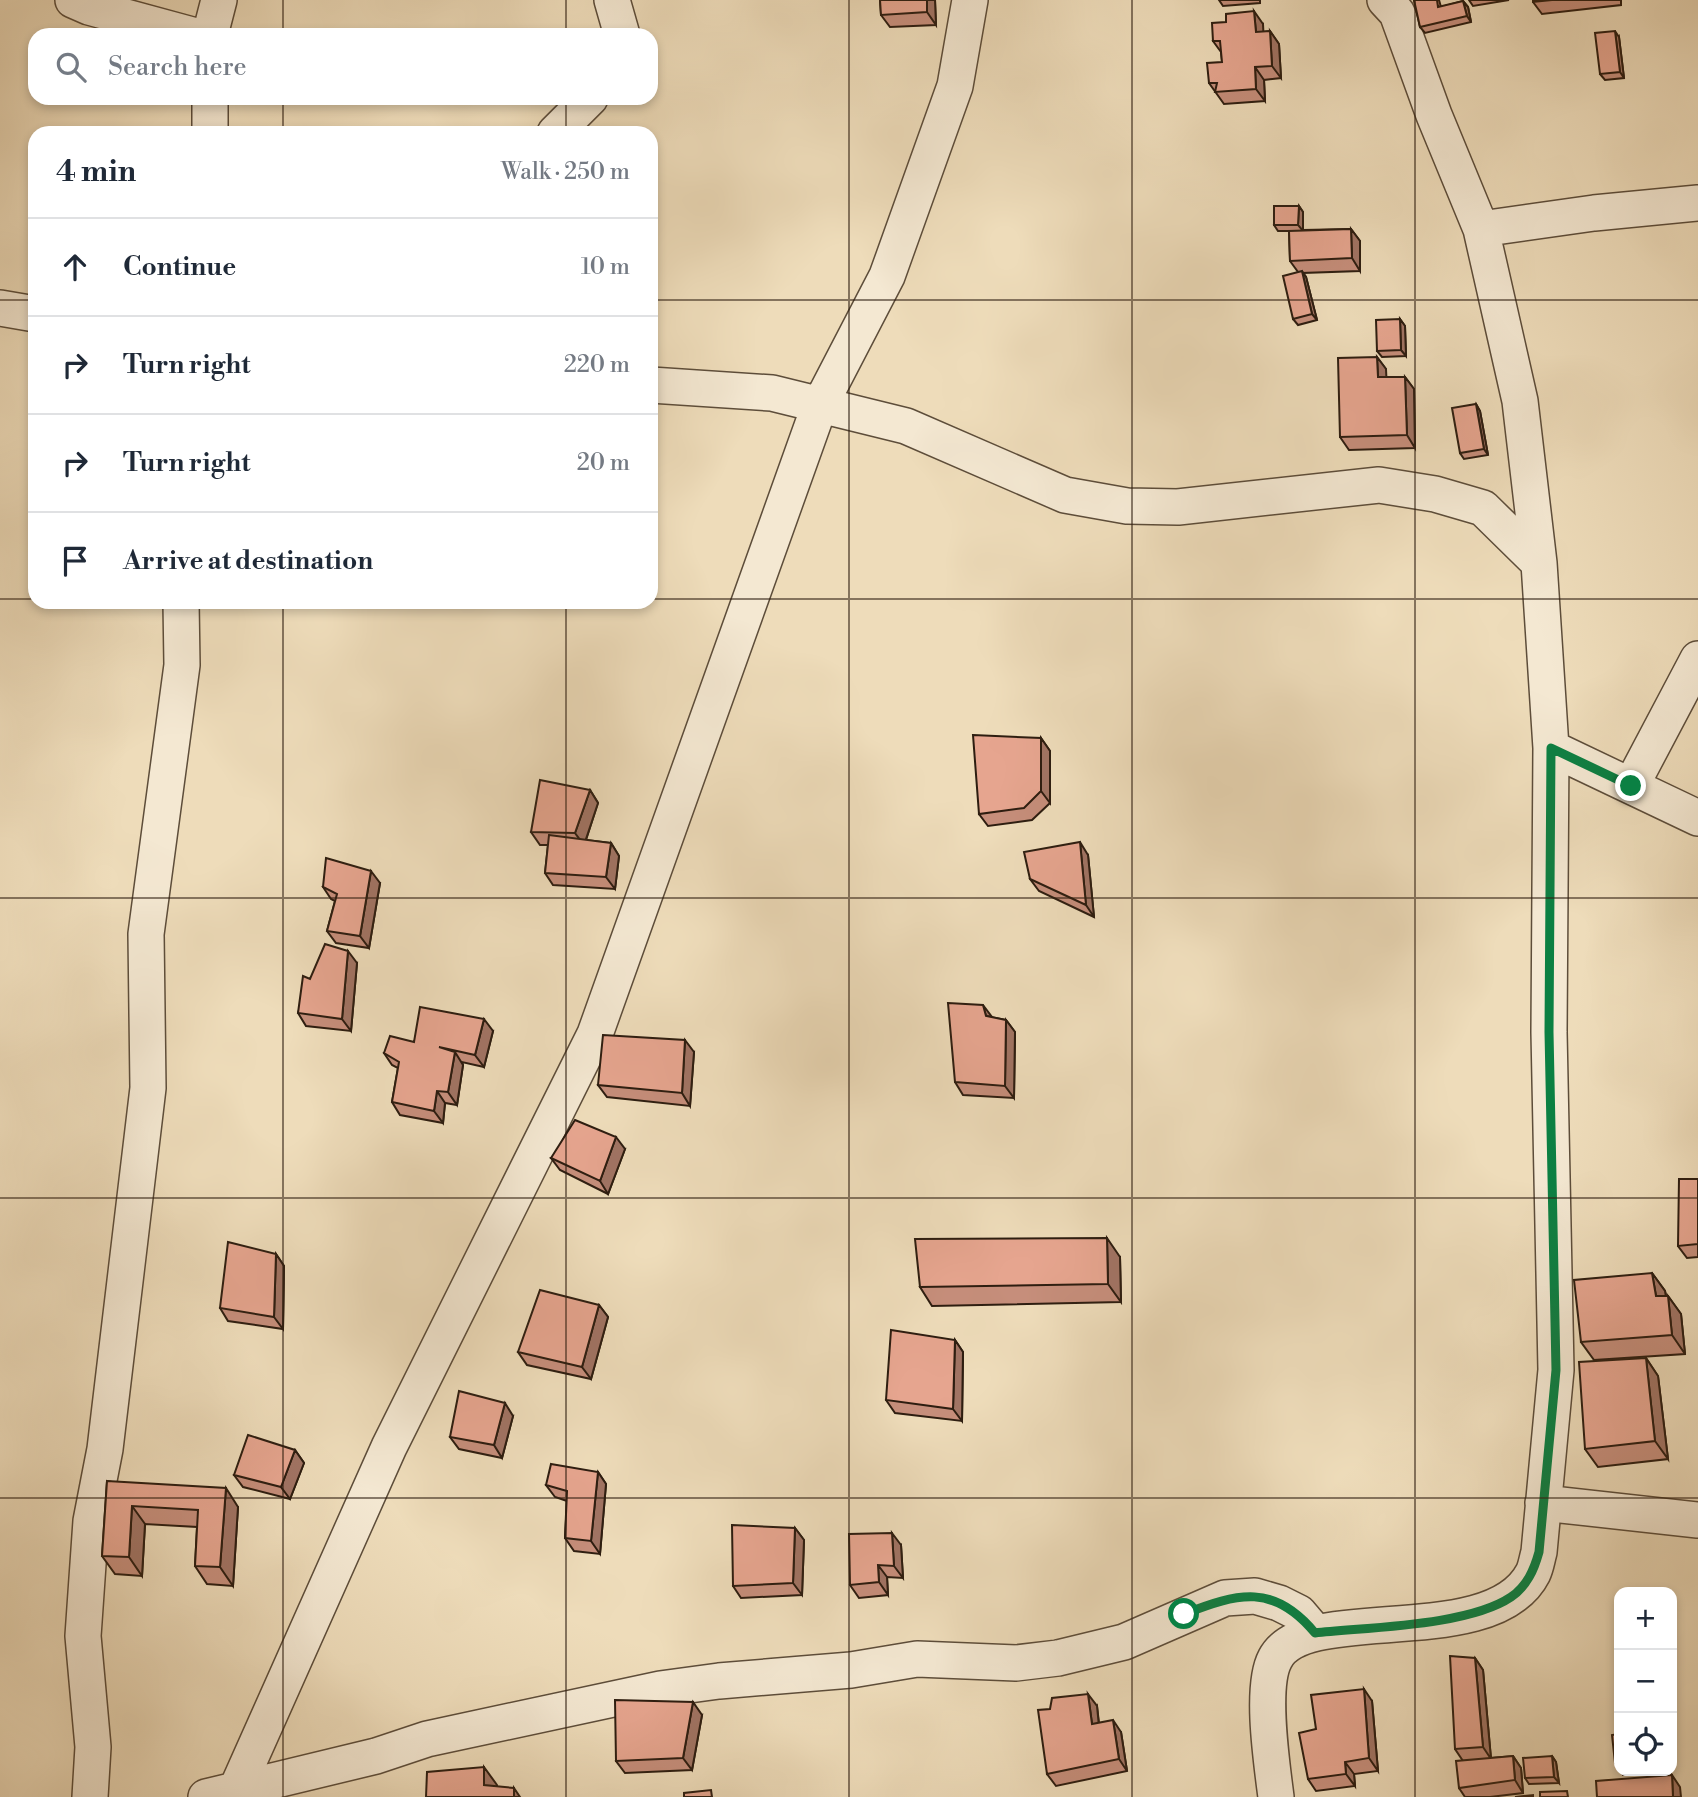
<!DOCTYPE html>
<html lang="en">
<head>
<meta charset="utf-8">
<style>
  :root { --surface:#fff; --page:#f6f6f7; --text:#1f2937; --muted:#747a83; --line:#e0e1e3 }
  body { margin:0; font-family:"Libre Bodoni",serif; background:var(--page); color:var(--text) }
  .controls { position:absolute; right:21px; bottom:21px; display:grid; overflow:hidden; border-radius:14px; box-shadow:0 4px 10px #0003 }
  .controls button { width:63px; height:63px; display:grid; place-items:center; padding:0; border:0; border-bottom:2px solid var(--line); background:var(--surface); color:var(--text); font:35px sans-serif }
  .stop { position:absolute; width:21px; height:21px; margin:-16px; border:5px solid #0b8043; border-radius:50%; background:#fff }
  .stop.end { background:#0b8043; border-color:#fff; box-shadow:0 2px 7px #0008 }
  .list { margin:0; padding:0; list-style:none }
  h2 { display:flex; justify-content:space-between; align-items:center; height:91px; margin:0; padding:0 28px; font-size:30px }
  h2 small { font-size:23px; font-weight:400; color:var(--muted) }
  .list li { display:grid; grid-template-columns:46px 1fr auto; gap:21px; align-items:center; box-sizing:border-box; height:98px; padding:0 28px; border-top:2px solid var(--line) }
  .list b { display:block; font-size:26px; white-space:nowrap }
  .list em { font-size:23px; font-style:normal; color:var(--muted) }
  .icon { flex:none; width:38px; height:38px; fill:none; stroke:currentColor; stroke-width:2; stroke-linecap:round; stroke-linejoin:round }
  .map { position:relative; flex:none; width:1698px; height:1797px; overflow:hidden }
  .search { position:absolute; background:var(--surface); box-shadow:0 4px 10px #0003; left:28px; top:28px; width:630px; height:77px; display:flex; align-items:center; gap:18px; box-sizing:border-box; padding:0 24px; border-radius:21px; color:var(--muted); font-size:26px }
  .panel { position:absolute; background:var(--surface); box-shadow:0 4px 10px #0003; left:28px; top:126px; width:630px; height:483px; border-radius:21px }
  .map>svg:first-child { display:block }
</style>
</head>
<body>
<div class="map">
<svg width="1698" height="1797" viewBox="0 0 1698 1797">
  <rect width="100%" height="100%" fill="#eedcba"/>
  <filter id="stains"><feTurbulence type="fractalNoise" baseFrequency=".00286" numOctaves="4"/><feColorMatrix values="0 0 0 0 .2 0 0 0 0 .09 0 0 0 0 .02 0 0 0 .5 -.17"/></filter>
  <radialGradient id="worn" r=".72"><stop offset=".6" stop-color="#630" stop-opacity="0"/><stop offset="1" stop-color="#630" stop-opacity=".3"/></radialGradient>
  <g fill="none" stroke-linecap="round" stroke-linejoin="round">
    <defs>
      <path id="street" d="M 73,0 L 89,7 L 192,35
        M 612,0 L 622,35
        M 210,35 L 219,0
        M 210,133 L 210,98
        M 555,133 L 590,98
        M 1481,229 L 1594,213 L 1698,203
        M 0,308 L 35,314
        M 651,385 L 772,393 L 906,426 L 1065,495 L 1127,506 L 1178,507 L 1379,485 L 1435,494 L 1483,508 L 1539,563
        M 1551,748 L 1698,818
        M 1631,786 L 1698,659
        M 1543,1503 L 1698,1520
        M 90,1797 L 93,1747 L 83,1636 L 91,1521 L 105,1449 L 148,1088 L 146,934 L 182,665 L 181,602
        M 206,1797 L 376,1756 L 427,1739 L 660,1689 L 719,1681 L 851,1670 L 917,1659 L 1016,1663 L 1058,1658 L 1124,1642 L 1225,1598 L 1255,1596 L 1279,1603 L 1299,1613 L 1316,1633
        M 233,1797 L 389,1447 L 595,1034 L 819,407 L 887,276 L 955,86 L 970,0
        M 1276,1797 C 1272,1765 1260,1687 1275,1659 C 1304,1600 1492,1653 1533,1573 C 1536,1567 1537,1559 1539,1552 L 1556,1370 L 1549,1032 L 1551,748 L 1539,563 L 1520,401 L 1481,229 L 1434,115 L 1397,13 L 1385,0"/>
    </defs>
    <use href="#street" stroke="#5d4d3a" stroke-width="38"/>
    <use href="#street" stroke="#f4e8d2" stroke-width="35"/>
  </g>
  <path fill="#c68e7b" stroke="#2d1d10" stroke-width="2" d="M 880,0 L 935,0 L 936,25 L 890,27 L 881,15 Z
    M 1219,0 L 1260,0 L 1260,3 L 1223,6 Z
    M 1414,0 L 1439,0 L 1441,7 L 1463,1 L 1468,7 L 1471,22 L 1425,33 L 1420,27 Z
    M 1469,0 L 1509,0 L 1473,6 Z
    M 1533,0 L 1621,0 L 1621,5 L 1542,14 L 1533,2 Z
    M 1263,24 L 1263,32 L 1270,31 L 1279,44 L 1281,78 L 1264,80 L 1265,101 L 1224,104 L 1209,83 L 1222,62 L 1221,52 L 1213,41 Z
    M 1619,37 L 1624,78 L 1605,80 L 1600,74 Z
    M 1299,206 L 1303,212 L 1303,230 L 1351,229 L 1360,241 L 1360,271 L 1303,273 L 1306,277 L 1317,320 L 1298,325 L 1293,319 L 1298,272 L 1290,261 L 1289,231 L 1278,231 L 1274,225 Z
    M 1400,319 L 1405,326 L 1406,356 L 1382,357 L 1377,351 Z
    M 1377,357 L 1386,369 L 1386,377 L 1405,377 L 1414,389 L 1415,448 L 1349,450 L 1340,437 Z
    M 1476,404 L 1480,411 L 1488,455 L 1464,459 L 1460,453 Z
    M 1041,738 L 1050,751 L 1050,803 L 1032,820 L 988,826 L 979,814 Z
    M 590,790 L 598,803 L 586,840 L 611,843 L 619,856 L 615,889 L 553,885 L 545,873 L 548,845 L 540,845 L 531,832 Z
    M 1088,855 L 1094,917 L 1039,891 L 1030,879 Z
    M 380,883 L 369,948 L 336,943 L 327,931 L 335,901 L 331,899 L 323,887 Z
    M 357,963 L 351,1031 L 306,1026 L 298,1013 L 310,979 Z
    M 991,1017 L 1006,1020 L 1015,1032 L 1014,1098 L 963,1095 L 955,1082 Z
    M 493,1031 L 484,1067 L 462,1062 L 463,1065 L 457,1105 L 445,1103 L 443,1123 L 400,1115 L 392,1102 L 398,1068 L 392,1065 L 384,1053 L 414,1042 Z
    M 694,1052 L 690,1106 L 607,1097 L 598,1085 Z
    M 625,1149 L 608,1194 L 560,1170 L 551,1158 Z
    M 1698,1179 L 1698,1257 L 1687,1258 L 1678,1246 Z
    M 276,1254 L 284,1266 L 283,1329 L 228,1321 L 220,1308 Z
    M 1120,1257 L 1121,1302 L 932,1306 L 920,1287 Z
    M 1652,1273 L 1665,1291 L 1666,1296 L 1668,1296 L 1681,1314 L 1685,1354 L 1594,1360 L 1581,1342 Z
    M 599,1305 L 608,1317 L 591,1379 L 527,1365 L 518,1352 Z
    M 955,1340 L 963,1352 L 962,1421 L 895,1413 L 886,1400 Z
    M 1646,1358 L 1658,1376 L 1668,1459 L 1598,1467 L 1585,1449 Z
    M 513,1416 L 502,1458 L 459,1449 L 450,1437 Z
    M 295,1450 L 304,1463 L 290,1499 L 243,1487 L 234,1475 Z
    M 598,1472 L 606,1484 L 600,1554 L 574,1551 L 565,1538 L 567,1501 L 555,1497 L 546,1485 Z
    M 107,1481 L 238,1507 L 233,1586 L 207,1584 L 195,1566 L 197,1527 L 145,1524 L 142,1576 L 115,1574 L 102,1556 Z
    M 795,1528 L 804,1540 L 802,1595 L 741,1598 L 733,1586 Z
    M 901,1545 L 903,1578 L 887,1577 L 888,1595 L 859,1598 L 850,1585 Z
    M 1475,1658 L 1483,1670 L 1491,1758 L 1513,1756 L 1521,1768 L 1523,1793 L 1490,1797 L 1465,1797 L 1459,1788 L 1463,1761 L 1455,1749 Z
    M 1372,1701 L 1378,1771 L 1354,1774 L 1355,1786 L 1316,1791 L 1308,1779 L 1316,1729 Z
    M 1097,1706 L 1099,1723 L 1121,1732 L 1127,1771 L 1056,1786 L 1047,1774 Z
    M 702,1715 L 692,1770 L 625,1773 L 616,1761 Z
    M 1552,1756 L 1556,1762 L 1559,1783 L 1529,1784 L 1525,1778 Z
    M 1620,1771 L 1649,1771 L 1623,1775 Z"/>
  <path fill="#a17464" stroke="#2d1d10" stroke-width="2" d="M 927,0 L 935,0 L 936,25 L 927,12 Z
    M 1463,1 L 1468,7 L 1471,22 L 1467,16 Z
    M 1254,11 L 1263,24 L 1264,44 L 1256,32 Z
    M 1270,31 L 1279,44 L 1281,78 L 1272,66 Z
    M 1615,31 L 1619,37 L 1624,78 L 1620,72 Z
    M 1255,67 L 1264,80 L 1265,101 L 1256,89 Z
    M 1299,206 L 1303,212 L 1303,231 L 1298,225 Z
    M 1351,229 L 1360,241 L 1360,271 L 1352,258 Z
    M 1302,271 L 1306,277 L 1317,320 L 1312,314 Z
    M 1400,319 L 1405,326 L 1406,356 L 1401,350 Z
    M 1377,357 L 1386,369 L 1387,390 L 1378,377 Z
    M 1405,377 L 1414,389 L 1415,448 L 1407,435 Z
    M 1476,404 L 1480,411 L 1488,455 L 1484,449 Z
    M 1041,738 L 1050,751 L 1050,803 L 1041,791 Z
    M 590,790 L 598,803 L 584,845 L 575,833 Z
    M 1080,842 L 1088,855 L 1094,917 L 1086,905 Z
    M 611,843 L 619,856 L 615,889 L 606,877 Z
    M 371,871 L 380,883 L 369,948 L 360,936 Z
    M 348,951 L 357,963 L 351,1031 L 342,1019 Z
    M 983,1005 L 992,1017 L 986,1016 Z
    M 484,1019 L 493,1031 L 484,1067 L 475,1055 Z
    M 1006,1020 L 1015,1032 L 1014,1098 L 1005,1086 Z
    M 685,1040 L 694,1052 L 690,1106 L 682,1093 Z
    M 455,1052 L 463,1065 L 457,1105 L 448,1092 Z
    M 437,1091 L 445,1103 L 443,1123 L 434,1111 Z
    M 616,1137 L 625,1149 L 608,1194 L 600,1181 Z
    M 1107,1238 L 1120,1257 L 1121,1302 L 1108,1284 Z
    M 276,1254 L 284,1266 L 283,1329 L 274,1317 Z
    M 1652,1273 L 1665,1291 L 1669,1315 L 1656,1296 Z
    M 1668,1296 L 1681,1314 L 1685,1354 L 1672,1335 Z
    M 599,1305 L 608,1317 L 591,1379 L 582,1367 Z
    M 955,1340 L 963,1352 L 962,1421 L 953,1409 Z
    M 1646,1358 L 1658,1376 L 1668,1459 L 1655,1441 Z
    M 505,1403 L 513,1416 L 502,1458 L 494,1445 Z
    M 295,1450 L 304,1463 L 290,1499 L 281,1487 Z
    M 598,1472 L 606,1484 L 600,1554 L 591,1541 Z
    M 226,1488 L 238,1507 L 233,1586 L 220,1567 Z
    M 132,1506 L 145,1524 L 142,1576 L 129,1557 Z
    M 795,1528 L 804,1540 L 802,1595 L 793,1583 Z
    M 892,1533 L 901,1545 L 903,1578 L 894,1566 Z
    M 878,1565 L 887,1577 L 888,1595 L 879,1582 Z
    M 1475,1658 L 1483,1670 L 1491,1759 L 1483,1747 Z
    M 1364,1689 L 1372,1701 L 1378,1771 L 1369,1758 Z
    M 1088,1694 L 1097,1706 L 1100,1737 L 1092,1724 Z
    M 693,1702 L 702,1715 L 692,1770 L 683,1758 Z
    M 1113,1720 L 1121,1732 L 1127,1771 L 1119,1759 Z
    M 1513,1756 L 1521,1768 L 1523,1793 L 1515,1780 Z
    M 1552,1756 L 1556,1762 L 1559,1783 L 1554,1777 Z
    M 1345,1762 L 1354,1774 L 1355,1786 L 1346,1774 Z
    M 484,1767 L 497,1785 L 497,1797 L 484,1785 Z
    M 1672,1775 L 1680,1787 L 1681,1797 L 1673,1797 Z
    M 514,1788 L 520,1797 L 514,1797 Z"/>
  <path fill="#e6a58f" stroke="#2d1d10" stroke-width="2" d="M 880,0 L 927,0 L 927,12 L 881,15 Z
    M 1414,0 L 1437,0 L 1438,7 L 1463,1 L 1467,16 L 1420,27 Z
    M 1533,0 L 1552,0 L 1533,2 Z
    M 1254,11 L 1256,32 L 1270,31 L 1272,66 L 1255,67 L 1256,89 L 1215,92 L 1217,83 L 1209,83 L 1207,63 L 1222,62 L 1220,41 L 1213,41 L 1212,23 L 1226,22 L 1226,14 Z
    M 1615,31 L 1620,72 L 1600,74 L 1595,33 Z
    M 1274,206 L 1299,206 L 1298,225 L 1274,225 Z
    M 1351,229 L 1352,258 L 1290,261 L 1289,231 Z
    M 1302,271 L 1312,314 L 1293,319 L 1283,276 Z
    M 1400,319 L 1401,350 L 1377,351 L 1376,320 Z
    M 1377,357 L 1378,377 L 1405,377 L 1407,435 L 1340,437 L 1338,358 Z
    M 1476,404 L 1484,449 L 1460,453 L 1452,408 Z
    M 973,735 L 1041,738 L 1041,791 L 1024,808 L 979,814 Z
    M 540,780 L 590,790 L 575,833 L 531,832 Z
    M 549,835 L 611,843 L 606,877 L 545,873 Z
    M 1080,842 L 1086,905 L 1030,879 L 1024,852 Z
    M 326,858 L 371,871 L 360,936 L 327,931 L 337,894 L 323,887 Z
    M 325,944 L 348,951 L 342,1019 L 298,1013 L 303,976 L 310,979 Z
    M 948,1003 L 983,1005 L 986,1016 L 1006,1020 L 1005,1086 L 955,1082 Z
    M 420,1007 L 484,1019 L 475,1055 L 439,1047 L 455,1052 L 448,1092 L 437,1091 L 434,1111 L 392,1102 L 399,1062 L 384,1053 L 390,1036 L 414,1042 Z
    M 603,1035 L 685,1040 L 682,1093 L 598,1085 Z
    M 575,1120 L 616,1137 L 600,1181 L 551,1158 Z
    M 1679,1179 L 1698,1179 L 1698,1244 L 1678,1246 Z
    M 1107,1238 L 1108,1284 L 920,1287 L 915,1239 Z
    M 228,1242 L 276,1254 L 274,1317 L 220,1308 Z
    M 1652,1273 L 1656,1296 L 1668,1296 L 1672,1335 L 1581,1342 L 1574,1280 Z
    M 540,1290 L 599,1305 L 582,1367 L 518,1352 Z
    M 891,1330 L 955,1340 L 953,1409 L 886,1400 Z
    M 1646,1358 L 1655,1441 L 1585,1449 L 1579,1362 Z
    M 459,1391 L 505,1403 L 494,1445 L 450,1437 Z
    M 248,1435 L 295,1450 L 281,1487 L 234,1475 Z
    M 551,1464 L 598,1472 L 591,1541 L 565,1538 L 567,1491 L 546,1485 Z
    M 107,1481 L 226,1488 L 220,1567 L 195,1566 L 198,1510 L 132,1506 L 129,1557 L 102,1556 Z
    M 732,1525 L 795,1528 L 793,1583 L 733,1586 Z
    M 892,1533 L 894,1566 L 878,1565 L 879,1582 L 850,1585 L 849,1534 Z
    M 1450,1656 L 1475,1658 L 1483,1747 L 1455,1749 Z
    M 1364,1689 L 1369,1758 L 1345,1762 L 1346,1774 L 1308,1779 L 1299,1733 L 1316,1729 L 1311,1695 Z
    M 1088,1694 L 1092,1724 L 1113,1720 L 1119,1759 L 1047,1774 L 1038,1710 L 1050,1709 L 1052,1698 Z
    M 615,1700 L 693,1702 L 683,1758 L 616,1761 Z
    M 1619,1734 L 1619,1762 L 1615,1763 L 1612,1735 Z
    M 1513,1756 L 1515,1780 L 1459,1788 L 1456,1761 Z
    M 1552,1756 L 1554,1777 L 1525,1778 L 1523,1758 Z
    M 484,1767 L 484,1785 L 514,1788 L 514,1797 L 426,1797 L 427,1772 Z
    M 1672,1775 L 1673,1797 L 1597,1797 L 1596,1781 Z
    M 711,1790 L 712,1797 L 684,1797 L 684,1793 Z
    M 1567,1791 L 1568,1797 L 1540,1797 L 1540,1792 Z
    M 1533,1795 L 1533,1797 L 1515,1797 Z"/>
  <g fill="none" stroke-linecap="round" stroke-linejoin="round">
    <path stroke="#0b8043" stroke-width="9" d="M 1184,1614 C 1238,1593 1274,1583 1315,1633 C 1369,1627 1468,1626 1511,1597 C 1527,1586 1534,1570 1539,1552 L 1556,1370 L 1549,1032 L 1551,748 L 1631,786"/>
  </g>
  <path fill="none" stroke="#2d1d10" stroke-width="2" stroke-opacity="0.55" d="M 283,0 L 283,35M 566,0 L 566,35M 849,0 L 849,1797M 1132,0 L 1132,1797M 1415,0 L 1415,1797M 283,98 L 283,133M 566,98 L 566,133M 0,300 L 35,300M 651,300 L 1698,300M 0,599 L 35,599M 651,599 L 1698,599M 283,602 L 283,1797M 566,602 L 566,1797M 0,898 L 1698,898M 0,1198 L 1698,1198M 0,1498 L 1698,1498"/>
  <rect width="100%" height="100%" filter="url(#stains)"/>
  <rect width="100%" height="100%" fill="url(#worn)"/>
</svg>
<div class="controls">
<button>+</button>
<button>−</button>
<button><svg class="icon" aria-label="locate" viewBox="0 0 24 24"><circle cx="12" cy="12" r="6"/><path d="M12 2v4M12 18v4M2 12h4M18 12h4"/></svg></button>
</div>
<div class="stop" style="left:1184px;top:1614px"></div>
<div class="stop end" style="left:1631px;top:786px"></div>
<div class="search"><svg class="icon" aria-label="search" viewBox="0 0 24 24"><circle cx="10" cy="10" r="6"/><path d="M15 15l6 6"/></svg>Search here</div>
<section class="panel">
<h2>4 min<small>Walk · 250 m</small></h2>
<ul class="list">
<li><svg class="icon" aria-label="ahead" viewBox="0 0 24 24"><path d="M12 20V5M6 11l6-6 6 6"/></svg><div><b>Continue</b></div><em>10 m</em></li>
<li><svg class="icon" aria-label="right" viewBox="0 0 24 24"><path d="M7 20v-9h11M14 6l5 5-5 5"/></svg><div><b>Turn right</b></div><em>220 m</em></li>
<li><svg class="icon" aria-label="right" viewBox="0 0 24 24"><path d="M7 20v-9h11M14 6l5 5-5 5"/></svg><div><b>Turn right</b></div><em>20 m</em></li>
<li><svg class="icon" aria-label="arrive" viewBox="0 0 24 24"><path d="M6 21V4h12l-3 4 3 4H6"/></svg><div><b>Arrive at destination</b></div></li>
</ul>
</section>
</div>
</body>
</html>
